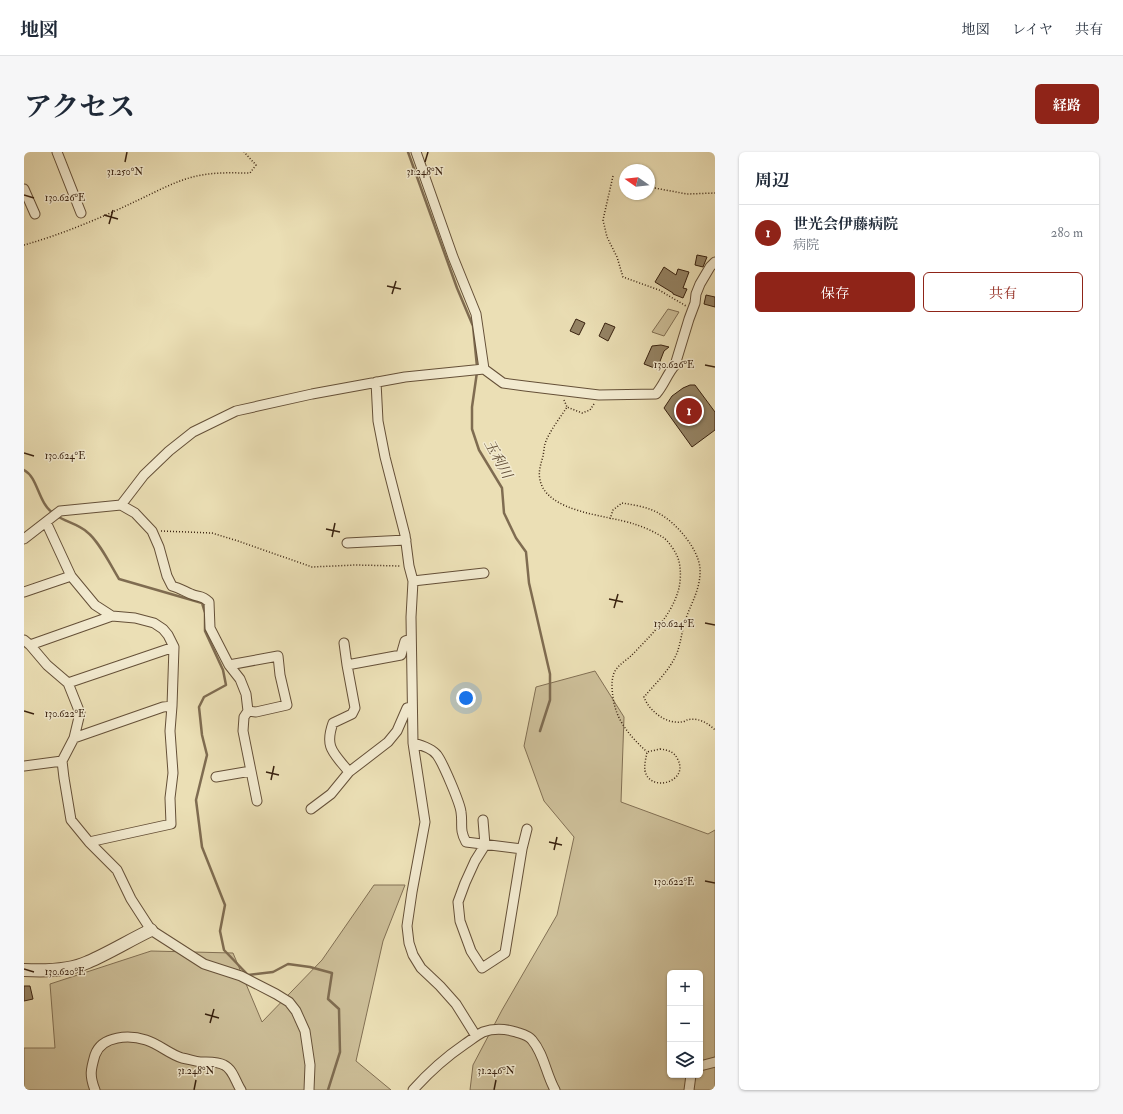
<!DOCTYPE html>
<html lang="ja">
<head>
<meta charset="utf-8">
<style>
  :root { --surface:#fff; --page:#f6f6f7; --text:#1f2937; --muted:#747a83; --line:#e0e1e3; --accent:#8f2418 }
  body { margin:0; font-family:"IM FELL Double Pica","Noto Serif JP",serif; background:var(--page); color:var(--text) }
  .controls { position:absolute; right:12px; bottom:12px; display:grid; overflow:hidden; border-radius:6px; box-shadow:0 1px 3px #0004 }
  .controls button { width:36px; height:36px; display:grid; place-items:center; padding:0; border:0; border-bottom:1px solid var(--line); background:var(--surface); color:var(--text); font:20px sans-serif }
  .compass { position:absolute; left:595px; top:12px; width:36px; height:36px; border-radius:50%; background:var(--surface); box-shadow:0 1px 3px #0004; rotate:284deg }
  .you { position:absolute; left:442px; top:546px; width:14px; height:14px; margin:-10px; border:3px solid #fff; border-radius:50%; background:#1a73e8; box-shadow:0 0 0 6px #1a73e833 }
  .badge { display:grid; place-items:center; width:26px; height:26px; border-radius:50%; background:var(--accent); color:#fff; font-size:13px; font-weight:700 }
  .pin { position:absolute; translate:-50% -50%; border:2px solid #fff; box-shadow:0 1px 4px #0006 }
  .list { margin:0; padding:0; list-style:none }
  h2 { display:flex; justify-content:space-between; align-items:center; height:52px; margin:0; padding:0 16px; font-size:17px }
  h2 small { font-size:13px; font-weight:400; color:var(--muted) }
  .list li { display:grid; grid-template-columns:26px 1fr auto; gap:12px; align-items:center; box-sizing:border-box; height:56px; padding:0 16px; border-top:1px solid var(--line) }
  .list b { display:block; font-size:15px; white-space:nowrap }
  .list p { margin:0; font-size:13px; white-space:nowrap; color:var(--muted) }
  .list em { font-size:13px; font-style:normal; color:var(--muted) }
  .actions { display:flex; gap:8px; padding:12px 16px }
  .actions a { flex:1; padding:9px 0; border:1px solid var(--accent); border-radius:6px; text-align:center; font-size:14px; color:var(--accent) }
  .actions .main { background:var(--accent); color:#fff }
  .icon { flex:none; width:22px; height:22px; fill:none; stroke:currentColor; stroke-width:2; stroke-linecap:round; stroke-linejoin:round }
  .map { position:relative; flex:none; width:691px; height:938px; overflow:hidden; border-radius:6px }
  header { display:flex; align-items:center; gap:24px; box-sizing:border-box; height:56px; padding:0 20px; background:var(--surface); border-bottom:1px solid var(--line) }
  header strong { font-size:19px }
  nav { display:flex; gap:22px; margin-inline-start:auto; font-size:14px }
  .intro { display:flex; align-items:center; justify-content:space-between; box-sizing:border-box; height:96px; padding:0 24px }
  h1 { margin:0; font-size:28px }
  .button { padding:10px 18px; border-radius:6px; background:var(--accent); color:#fff; font-size:14px; font-weight:700 }
  main { display:flex; gap:24px; padding:0 24px }
  aside { flex:1; background:var(--surface); border-radius:6px; box-shadow:0 1px 3px #0004 }
  .map>svg:first-child { display:block }
</style>
</head>
<body>
<header>
<strong>地図</strong>
<nav><a>地図</a><a>レイヤ</a><a>共有</a></nav>
</header>
<div class="intro"><h1>アクセス</h1><a class="button">経路</a></div>
<main>
<div class="map">
<svg width="691" height="938" viewBox="0 0 691 938">
  <rect width="100%" height="100%" fill="#ebdfb5"/>
  <filter id="stains"><feTurbulence type="fractalNoise" baseFrequency=".005" numOctaves="4"/><feColorMatrix values="0 0 0 0 .2 0 0 0 0 .09 0 0 0 0 .02 0 0 0 .5 -.17"/></filter>
  <radialGradient id="worn" r=".72"><stop offset=".6" stop-color="#630" stop-opacity="0"/><stop offset="1" stop-color="#630" stop-opacity=".3"/></radialGradient>
  <path fill="#cdbf99" stroke="#827054" fill-rule="evenodd" d="M 644,157 L 655,160 L 640,184 L 628,180 Z
    M 571,519 L 600,565 L 597,650 L 684,682 L 691,678 L 691,938 L 446,938 L 449,913 L 478,858 L 533,763 L 550,685 L 520,649 L 500,594 L 512,535 ZM 646,821 L 676,821 L 676,923 L 646,923 Z
    M 350,733 L 381,733 L 359,789 L 332,909 L 367,938 L 0,938 L 0,896 L 31,896 L 26,832 L 127,799 L 209,801 L 238,870 L 298,808 Z"/>
  <g fill="none" stroke-linecap="round" stroke-linejoin="round">
    <path stroke="#7f6c51" stroke-width="2.5" d="M 384,0 L 433,136 L 449,174 L 453,215
      M 453,220 L 448,255 L 448,277 L 455,298 L 478,336 L 480,361 L 492,386 L 502,400 L 505,431 L 526,522 L 526,548 L 516,579
      M 0,318 C 14,325 14,351 29,361
      M 33,364 C 42,370 54,372 63,380 C 75,389 87,414 95,427 L 178,451 L 181,461 L 181,479 L 199,518 L 202,533 L 180,545 L 175,555 L 178,583 L 183,603 L 172,648 L 178,695 L 201,753 L 196,779 L 200,798 L 224,823 L 249,820 L 264,812 L 286,815 L 308,821 L 304,847 L 315,857 L 316,900 L 304,938"/>
  </g>
  <path fill="#958465" stroke="#38210f" d="M 673,103 L 683,105 L 679,115 L 671,113 Z
    M 640,115 L 652,123 L 654,117 L 665,120 L 659,136 L 663,137 L 659,146 L 649,142 L 649,141 L 631,130 Z
    M 682,143 L 691,145 L 691,155 L 680,152 Z
    M 552,167 L 561,171 L 555,183 L 546,179 Z
    M 581,171 L 591,175 L 584,189 L 575,184 Z
    M 637,193 L 645,195 L 640,199 L 633,217 L 620,212 L 628,194 Z
    M 666,233 L 671,233 L 691,260 L 691,278 L 668,295 L 640,256 L 648,244 L 659,236 Z
    M 0,834 L 6,834 L 9,847 L 0,849 Z"/>
  <g fill="none" stroke-linecap="round" stroke-linejoin="round">
    <defs>
      <path id="minor" d="M 33,0 L 57,61
        M 392,0 L 429,105 L 452,162 L 460,217 L 479,231 L 501,234 L 575,243 L 632,242 C 640,233 643,222 651,213 L 665,167 L 671,151 L 672,142 L 676,132 L 686,115 L 691,110
        M 0,37 L 11,62
        M 352,230 L 354,269 L 361,305 L 381,383 L 385,414 L 389,429 L 387,465 L 389,591 L 401,670 L 388,740 L 383,774 L 385,791 L 389,803 L 397,816 L 416,834 L 432,852 L 452,884
        M 97,353 L 120,323 L 145,299 L 169,280 L 212,259 L 288,242 L 381,225 L 460,217
        M 22,370 L 47,424 L 71,453 L 88,464 L 111,466 L 130,471 L 139,477 L 144,483 L 150,495 L 148,554 L 139,555 L 50,586
        M 0,387 L 36,359 L 97,353 L 111,361 L 128,379 L 135,395 L 143,424 L 148,434 C 155,436 160,439 167,442 C 175,446 177,442 185,450 L 186,476 L 205,513 L 216,527 L 222,542 L 224,559 L 232,560 L 263,553 L 256,523 L 254,504 L 205,513
        M 323,391 L 382,388
        M 389,429 L 460,421
        M 0,440 L 47,424
        M 387,487 L 381,489 L 377,503 L 323,513 L 331,556 L 328,562 L 309,571 C 300,596 310,601 325,620 L 364,590 L 373,579 L 383,556 L 388,555
        M 0,488 L 6,493 L 23,513 L 44,531 L 56,561 L 50,586 L 38,609 L 40,626 L 47,668 L 65,690 L 93,718 L 107,747 L 127,778 L 180,812 L 217,824 L 252,842 L 265,850 L 272,859 L 281,879 L 286,913 L 285,938
        M 320,491 L 323,513
        M 6,493 L 88,464
        M 44,531 L 150,495
        M 389,591 C 397,593 408,596 413,603 C 419,611 436,651 437,660 C 439,673 435,677 442,690 L 498,697 L 481,801 L 458,816 L 447,799 L 436,769 L 434,750 L 441,731 L 451,709 L 461,693 L 459,668
        M 0,614 L 38,609
        M 227,619 L 233,649
        M 192,625 L 227,619 L 219,579 L 220,565 L 224,559
        M 287,657 L 307,642 L 325,620
        M 65,690 L 147,672 L 146,646 L 149,621 L 146,579 L 148,554
        M 498,697 L 503,677
        M 676,914 L 691,910
        M 71,938 C 65,923 67,917 71,903 C 78,883 106,883 122,888 C 135,892 145,902 158,906 C 164,907 170,909 176,910 C 184,910 193,909 200,913 C 209,917 212,931 217,938
        M 389,938 C 405,920 422,905 441,892 C 447,888 453,883 459,880 C 470,876 482,877 492,880 C 498,882 504,883 508,888 C 520,902 522,922 531,938
        M 665,938 L 667,923"/>
      <path id="tertiary" d="M 0,818 C 21,819 45,819 64,810 C 85,801 106,788 127,778"/>
    </defs>
    <use href="#minor" stroke="#655038" stroke-width="11"/>
    <use href="#tertiary" stroke="#655038" stroke-width="14"/>
    <path stroke="#38210f" stroke-width="1.5" stroke-dasharray="1 2" stroke-linecap="butt" d="M 589,24 L 579,68 L 583,85 L 593,105 L 599,125 L 635,138 L 662,154
      M 625,35 L 663,42 L 691,41
      M 0,93 C 36,83 77,66 110,50 C 132,40 154,27 178,23 C 194,20 210,21 226,21 L 232,13 L 220,0
      M 540,248 L 543,255
      M 570,252 L 566,258 L 558,261 L 543,255 C 536,266 527,277 522,289 C 520,294 520,299 519,304 C 517,312 514,319 516,328 C 523,361 584,363 610,372 C 620,375 631,380 640,386 C 646,391 651,399 654,406 C 657,415 657,426 655,436 C 648,464 626,484 607,504 C 601,509 593,514 590,521 C 587,529 588,538 589,545 C 592,569 606,584 623,600
      M 586,367 L 589,358 L 598,351 C 610,353 625,355 636,362 C 652,371 675,397 676,417 C 677,435 668,450 662,466 C 658,478 657,490 653,501 C 646,518 631,532 620,545 C 625,559 642,572 657,570 C 659,570 662,569 663,568 C 674,565 684,571 691,578
      M 137,379 L 188,381 L 214,389 L 288,415 L 332,413 L 376,414
      M 636,597 C 644,598 651,600 654,608 C 665,630 626,641 621,619 C 620,613 622,606 623,600 Z"/>
    <use href="#minor" stroke="#f2eacf" stroke-width="9"/>
    <use href="#tertiary" stroke="#f2eacf" stroke-width="12"/>
  </g>
  <path fill="none" stroke="#38210f" stroke-width="1.5" d="M 101,10 L 103,0M 401,10 L 404,0M 0,43 L 10,46M 80,63 L 94,67M 85,72 L 89,58M 363,134 L 377,137M 368,142 L 372,129M 681,213 L 691,215M 0,301 L 10,304M 302,377 L 316,380M 308,385 L 311,371M 585,447 L 599,450M 590,456 L 594,442M 681,471 L 691,473M 0,559 L 10,562M 242,620 L 255,623M 247,628 L 250,614M 525,690 L 538,693M 530,698 L 533,685M 681,729 L 691,731M 0,817 L 10,820M 181,862 L 195,866M 186,871 L 190,857M 170,938 L 172,928M 470,938 L 472,928"/>
  <g text-anchor="middle" dominant-baseline="central" stroke-width="3" stroke-linejoin="round" paint-order="stroke">
    <g font-size="14" font-style="italic" fill="#614d36" stroke="#f2eacf">
      <text transform="translate(474 307) rotate(61)">玉利川</text>
    </g>
  </g>
  <g font-size="10" text-anchor="middle" fill="#38210f" stroke="#f2eacf" stroke-width="3" stroke-linejoin="round" paint-order="stroke">
    <text x="101" y="23">31.250°N</text>
    <text x="401" y="23">31.248°N</text>
    <text x="41" y="49">130.626°E</text>
    <text x="650" y="216">130.626°E</text>
    <text x="41" y="307">130.624°E</text>
    <text x="650" y="475">130.624°E</text>
    <text x="41" y="565">130.622°E</text>
    <text x="650" y="733">130.622°E</text>
    <text x="41" y="823">130.620°E</text>
    <text x="172" y="922">31.248°N</text>
    <text x="472" y="922">31.246°N</text>
  </g>
  <rect width="100%" height="100%" filter="url(#stains)"/>
  <rect width="100%" height="100%" fill="url(#worn)"/>
</svg>
<div class="controls">
<button>+</button>
<button>−</button>
<button><svg class="icon" aria-label="layers" viewBox="0 0 24 24"><path d="M12 4l9 5-9 5-9-5zM3 14l9 5 9-5"/></svg></button>
</div>
<svg class="compass" viewBox="-18 -18 36 36"><path d="M0-13l5 13h-10z" fill="#e53935"/><path d="M0 13l5-13h-10z" fill="#747a83"/></svg>
<div class="you"></div>
<div class="pin badge" style="left:665px;top:259px">1</div>
</div>
<aside>
<h2>周辺<small></small></h2>
<ul class="list">
<li><span class="badge">1</span><div><b>世光会伊藤病院</b><p>病院</p></div><em>280 m</em></li>
</ul>
<div class="actions"><a class="main">保存</a><a>共有</a></div>
</aside>
</main>
</body>
</html>
